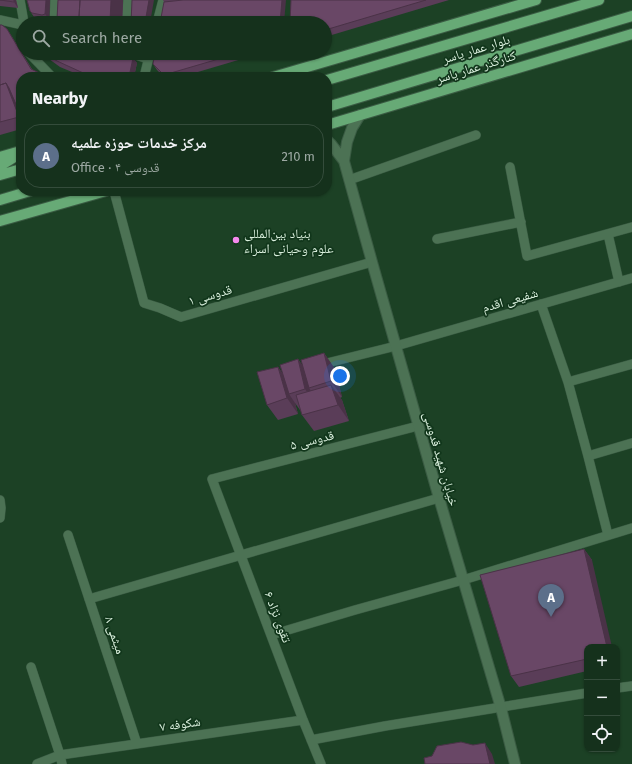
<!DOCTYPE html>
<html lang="en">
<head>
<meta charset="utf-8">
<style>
  :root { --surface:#15311c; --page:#1e3925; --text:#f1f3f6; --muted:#9da9a3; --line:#344c3b; --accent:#f689ee }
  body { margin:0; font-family:"Fira Sans","Noto Naskh Arabic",sans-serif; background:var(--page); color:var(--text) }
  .controls { position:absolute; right:12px; bottom:12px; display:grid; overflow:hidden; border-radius:8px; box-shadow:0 1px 3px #0004 }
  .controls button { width:36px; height:36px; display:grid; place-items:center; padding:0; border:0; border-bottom:1px solid var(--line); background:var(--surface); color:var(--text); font:20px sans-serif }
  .you { position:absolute; left:340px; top:376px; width:14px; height:14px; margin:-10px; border:3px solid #fff; border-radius:50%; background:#1a73e8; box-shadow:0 0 0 6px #1a73e833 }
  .badge { display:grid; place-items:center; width:26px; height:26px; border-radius:50%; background:var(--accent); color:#fff; font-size:13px; font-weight:700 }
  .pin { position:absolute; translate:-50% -33px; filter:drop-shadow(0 1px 2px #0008) }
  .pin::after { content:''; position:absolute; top:21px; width:14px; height:12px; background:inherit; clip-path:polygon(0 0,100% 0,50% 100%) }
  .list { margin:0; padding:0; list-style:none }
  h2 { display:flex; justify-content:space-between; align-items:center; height:52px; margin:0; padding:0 16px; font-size:17px }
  h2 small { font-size:13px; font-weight:400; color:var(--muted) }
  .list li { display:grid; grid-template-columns:26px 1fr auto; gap:12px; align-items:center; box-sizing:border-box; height:64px; margin:0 8px 8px; padding:0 8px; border:1px solid var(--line); border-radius:16px }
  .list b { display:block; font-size:15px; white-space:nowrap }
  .list p { margin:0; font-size:13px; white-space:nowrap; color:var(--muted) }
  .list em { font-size:13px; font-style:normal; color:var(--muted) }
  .icon { flex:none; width:22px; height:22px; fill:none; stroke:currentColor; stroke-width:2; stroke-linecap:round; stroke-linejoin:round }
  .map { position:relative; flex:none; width:632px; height:764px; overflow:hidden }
  .search { position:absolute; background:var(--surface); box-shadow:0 1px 3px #0004; left:16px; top:16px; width:316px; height:44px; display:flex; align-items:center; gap:10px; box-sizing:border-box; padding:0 14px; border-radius:22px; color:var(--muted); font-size:15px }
  .panel { position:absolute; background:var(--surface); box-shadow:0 1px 3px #0004; left:16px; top:72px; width:316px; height:124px; border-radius:16px }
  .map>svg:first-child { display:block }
</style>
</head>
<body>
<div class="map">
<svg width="632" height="764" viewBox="0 0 632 764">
  <rect width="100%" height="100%" fill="#1c4125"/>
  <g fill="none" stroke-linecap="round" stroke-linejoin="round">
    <defs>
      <path id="street" d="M 20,0 L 24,23
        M 0,20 L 23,25
        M 54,23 L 55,0
        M 126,23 L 128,0
        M 157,23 L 163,0
        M 29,53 L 52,77
        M 130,53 L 148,59
        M 144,77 L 150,53
        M 510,167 L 527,256 L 632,227
        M 349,180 L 476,135
        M 114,191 L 144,303 L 160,308 L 181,317 L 372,262
        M 608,234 L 619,282
        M 437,239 L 521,222
        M 541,304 L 568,382 L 588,456 L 608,535
        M 319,365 L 396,346 L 632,278
        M 568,382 L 632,364
        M 588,456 L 632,443
        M 0,500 L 1,508 L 0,518
        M 68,535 L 137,744
        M 89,599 L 439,498
        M 271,635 L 355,610 L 463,580 L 632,528
        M 31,667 L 60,755 L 62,764
        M 617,688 L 632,686
        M 311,740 L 385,726 L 587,693
        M 37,764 L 60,755 L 303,720
        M 321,764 L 303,720 L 212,479 L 418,426"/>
      <path id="secondary" d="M 360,115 L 352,128 L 347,142 L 344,161 L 372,262 L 439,498 L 501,708 L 515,764
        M 327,140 L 331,144 L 344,161"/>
      <path id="primary" d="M 273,77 L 536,0
        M 327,80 L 599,0
        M 327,107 L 632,16
        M 327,125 L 632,34
        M 0,157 L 17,152
        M 0,166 L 21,153
        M 0,175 L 21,169
        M 0,200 L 30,191
        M 0,221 L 106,191"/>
    </defs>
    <use href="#street" stroke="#3a5b43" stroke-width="10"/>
    <use href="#secondary" stroke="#3a5b43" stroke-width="12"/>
    <use href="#primary" stroke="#3a5b43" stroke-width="12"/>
    <use href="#street" stroke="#4c7254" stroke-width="9"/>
    <use href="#secondary" stroke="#4c7254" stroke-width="10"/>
    <use href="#primary" stroke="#67aa76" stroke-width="10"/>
  </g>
  <path fill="#5a3d58" d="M 0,0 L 16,0 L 18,8 L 0,6 Z
    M 27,0 L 50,0 L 49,19 L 46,21 L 36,18 L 34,17 L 30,11 Z
    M 58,0 L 123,0 L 122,23 L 59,23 L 57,19 Z
    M 163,0 L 286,0 L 164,2 Z
    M 291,0 L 449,0 L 325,37 L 325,23 Z
    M 0,25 L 7,29 L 32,69 L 21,77 L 21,129 L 0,135 Z
    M 44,53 L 116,53 L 133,58 L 137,63 L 134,77 L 84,77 L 60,67 L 49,59 Z
    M 155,53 L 262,53 L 181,77 L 164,77 L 157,70 L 153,64 Z
    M 324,353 L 335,369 L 342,397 L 340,398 L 342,400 L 349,421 L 314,431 L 302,415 L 301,410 L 300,410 L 295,403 L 298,414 L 278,420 L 267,405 L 278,367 L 283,374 L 298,359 L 302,365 Z
    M 584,549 L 592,560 L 587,647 L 587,671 L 519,687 L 511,676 Z"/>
  <path fill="#4a3247" d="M 14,0 L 16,0 L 18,8 L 14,2 Z
    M 46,0 L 50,0 L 49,19 L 45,14 Z
    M 111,0 L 123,0 L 122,23 L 110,23 L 110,22 Z
    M 149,0 L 154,0 L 150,23 L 145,23 Z
    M 282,0 L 286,0 L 284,23 L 280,23 Z
    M 133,58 L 137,63 L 134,77 L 129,77 Z
    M 6,83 L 13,94 L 21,113 L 21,119 L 19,117 Z
    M 324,353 L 335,369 L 342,397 L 331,381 Z
    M 298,359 L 309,375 L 309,388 L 314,396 L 316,405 L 305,389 Z
    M 278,367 L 289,383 L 289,394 L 295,403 L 298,414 L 287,398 Z
    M 331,385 L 342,400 L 349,421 L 338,405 Z
    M 584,549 L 592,560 L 612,647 L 607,647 Z
    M 485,743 L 492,754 L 495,764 L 490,764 Z"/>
  <path fill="#694766" stroke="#4a3247" d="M 0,0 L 14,0 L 14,2 Z
    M 27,0 L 46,0 L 45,14 L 42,15 L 32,13 L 30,11 Z
    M 58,0 L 80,0 L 79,17 L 83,23 L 71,23 L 57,19 Z
    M 80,0 L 111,0 L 110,22 L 109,23 L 101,23 L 79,17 Z
    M 132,0 L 149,0 L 145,23 L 131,23 Z
    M 183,0 L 282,0 L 280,23 L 160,23 L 164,2 Z
    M 291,0 L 426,0 L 325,30 L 325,23 L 290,23 Z
    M 0,25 L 2,25 L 7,29 L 31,69 L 48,77 L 21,77 L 21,116 L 9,88 L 6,83 L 0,85 Z
    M 45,53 L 116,53 L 133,58 L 129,77 L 92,77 L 57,61 Z
    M 155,53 L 239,53 L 164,75 L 153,64 Z
    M 6,83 L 19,117 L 0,122 L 0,85 Z
    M 324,353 L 331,381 L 309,388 L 301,360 Z
    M 298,359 L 305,389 L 289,394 L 280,365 Z
    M 278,367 L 287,398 L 267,405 L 257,372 Z
    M 331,385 L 338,405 L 302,415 L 296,395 Z
    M 584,549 L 607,647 L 587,647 L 587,659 L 511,676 L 480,575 Z
    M 461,742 L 473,745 L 485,743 L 490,764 L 425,764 L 424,758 L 432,756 L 437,746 Z"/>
  <circle fill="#f689ee" stroke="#11361b" stroke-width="1.5" cx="236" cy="240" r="4"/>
  <g text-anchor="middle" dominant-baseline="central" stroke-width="3.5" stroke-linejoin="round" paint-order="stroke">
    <g font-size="13" fill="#dbf0de" stroke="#11361b">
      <text transform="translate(476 49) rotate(-17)">بلوار عمار یاسر</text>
      <text transform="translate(476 67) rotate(-17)">کنارگذر عمار یاسر</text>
      <text transform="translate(210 295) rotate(-16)">قدوسی ۱</text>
      <text transform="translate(510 300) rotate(-16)">شفیعی اقدم</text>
      <text transform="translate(312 440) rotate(-14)">قدوسی ۵</text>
      <text transform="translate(441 459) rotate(74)">خیابان شهید قدوسی</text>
      <text transform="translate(278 617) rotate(69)">تقوی نژاد ۶</text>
      <text transform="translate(115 635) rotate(72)">میثمی ۸</text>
      <text transform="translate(180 724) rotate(-8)">شکوفه ۷</text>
    </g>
    <g font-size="13" fill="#dbf0de" stroke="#11361b" text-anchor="start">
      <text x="244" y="233">بنیاد بین‌المللی<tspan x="244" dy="15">علوم وحیانی اسراء</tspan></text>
    </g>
  </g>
</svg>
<div class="controls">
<button>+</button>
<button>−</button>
<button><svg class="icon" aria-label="locate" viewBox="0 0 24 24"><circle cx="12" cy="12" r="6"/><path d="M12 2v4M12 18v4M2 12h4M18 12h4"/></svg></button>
</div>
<div class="you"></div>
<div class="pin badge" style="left:551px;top:617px;background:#5c6f8a">A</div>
<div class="search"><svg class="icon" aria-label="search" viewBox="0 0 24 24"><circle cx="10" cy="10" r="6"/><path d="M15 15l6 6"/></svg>Search here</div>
<section class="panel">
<h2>Nearby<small></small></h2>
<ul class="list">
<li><span class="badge" style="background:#5c6f8a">A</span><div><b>مرکز خدمات حوزه علمیه</b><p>Office · قدوسی ۴</p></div><em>210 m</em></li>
</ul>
</section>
</div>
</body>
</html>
